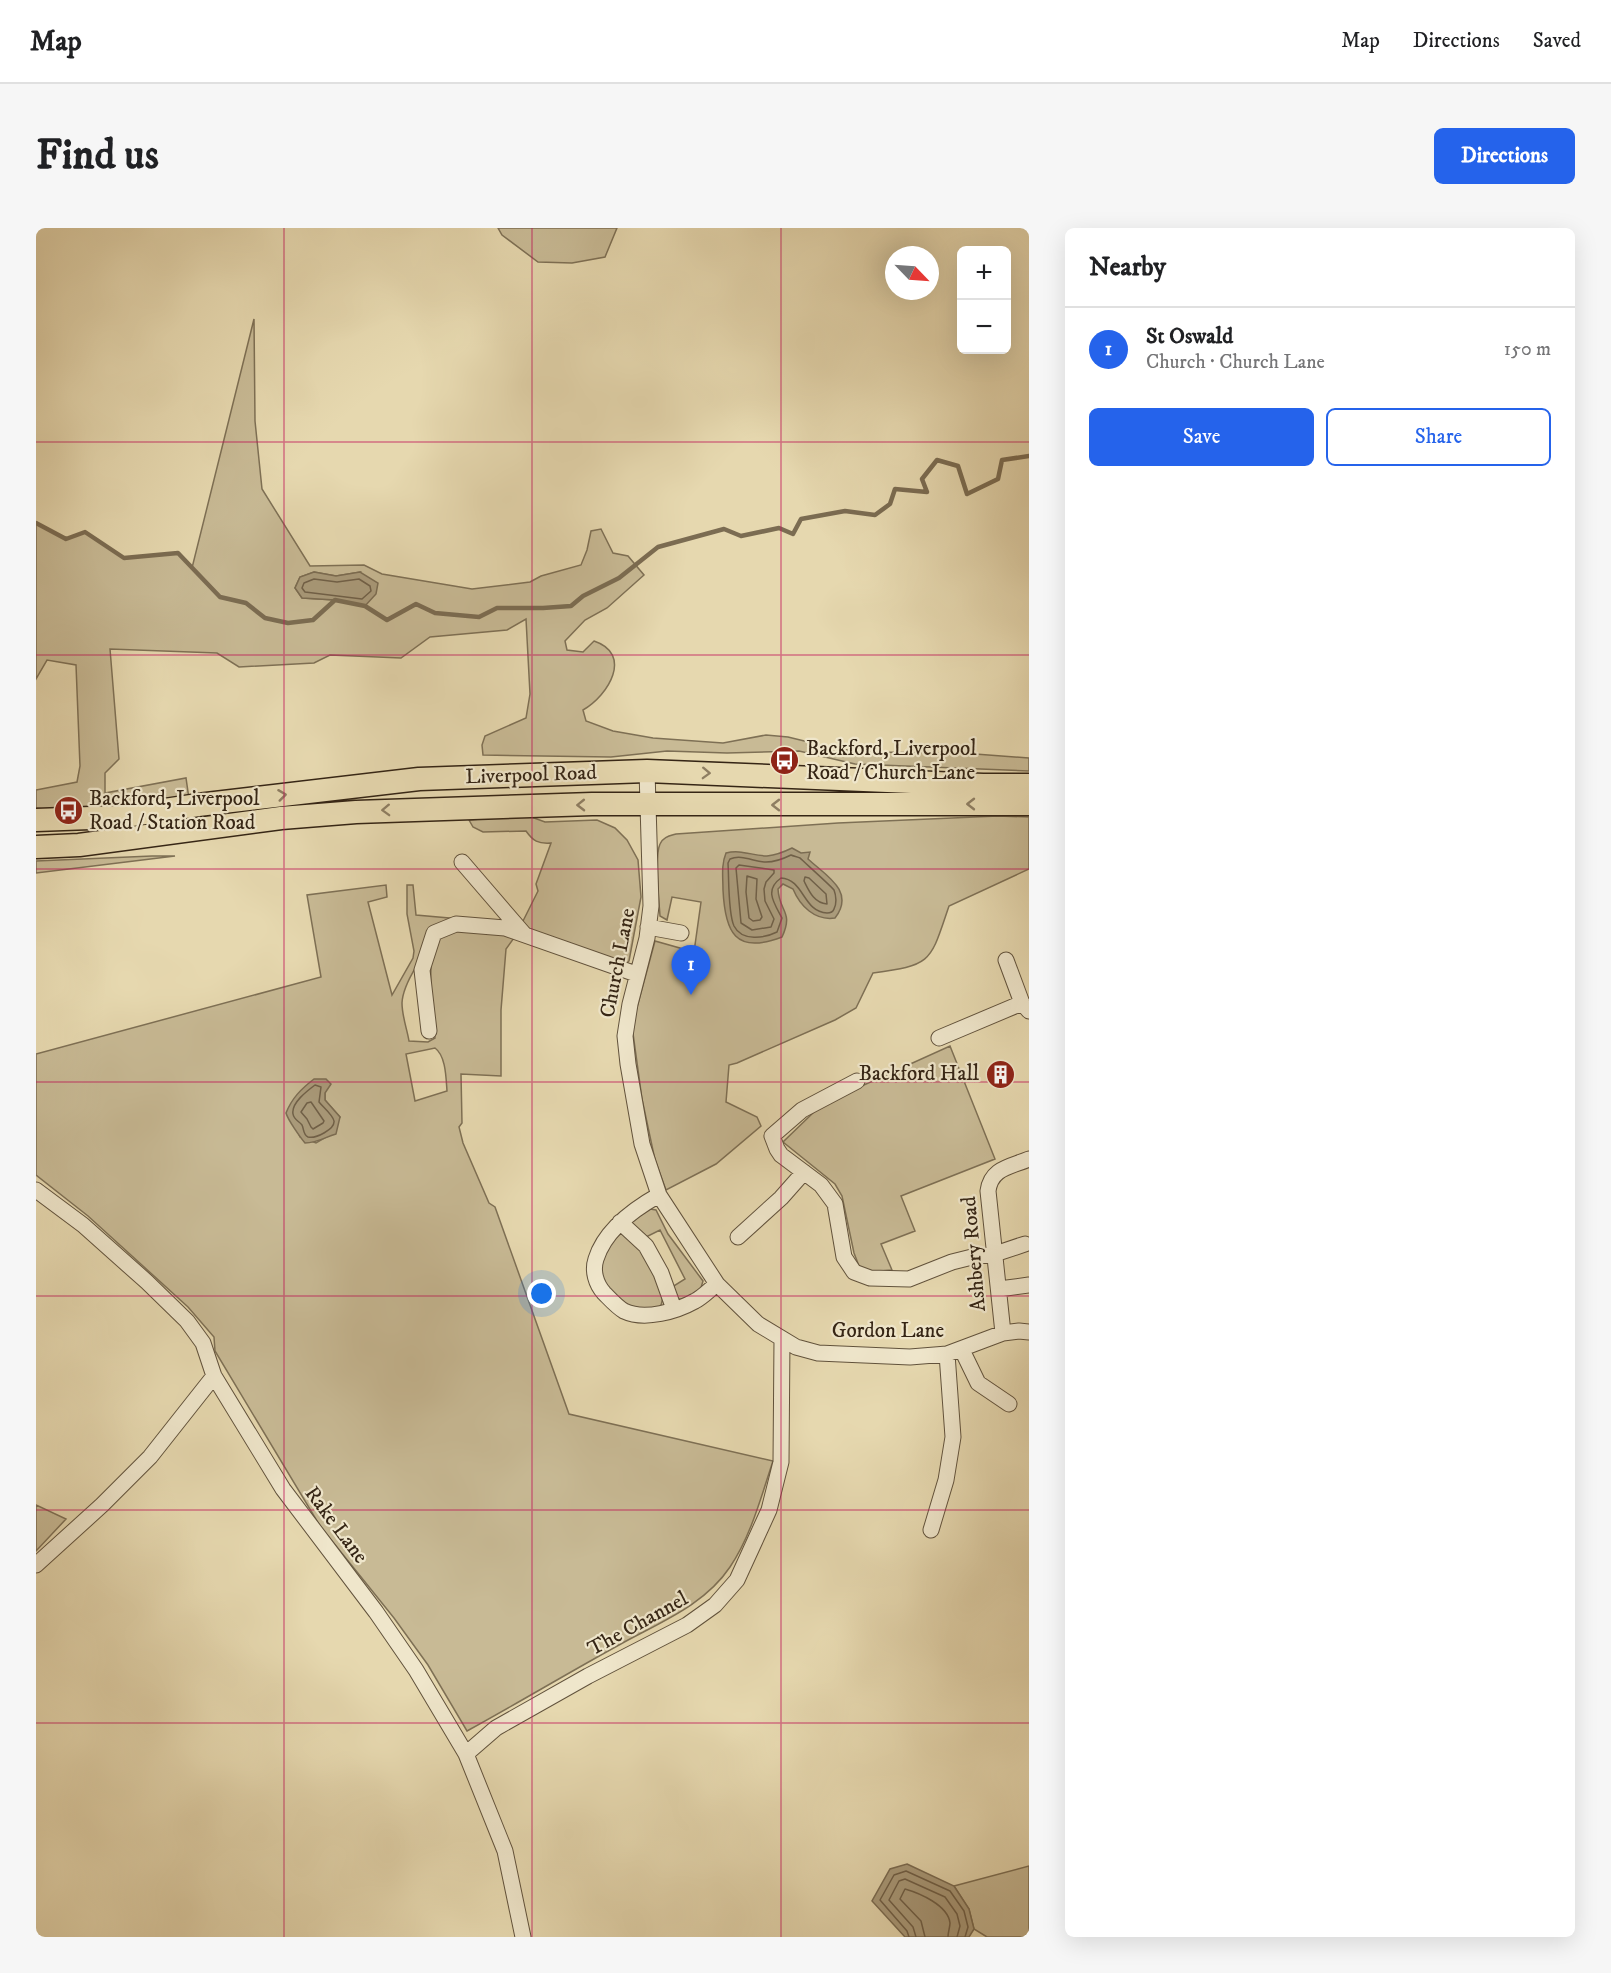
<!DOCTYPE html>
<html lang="en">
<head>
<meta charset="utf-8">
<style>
  :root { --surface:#fff; --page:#f6f6f6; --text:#202124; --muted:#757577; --line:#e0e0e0; --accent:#2563eb }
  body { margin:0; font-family:"IM FELL DW Pica",serif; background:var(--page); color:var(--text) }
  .controls { position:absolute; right:18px; top:18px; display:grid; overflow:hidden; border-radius:9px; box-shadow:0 6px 24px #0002 }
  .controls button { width:54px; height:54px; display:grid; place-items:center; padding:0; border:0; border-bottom:2px solid var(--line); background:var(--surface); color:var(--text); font:30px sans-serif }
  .compass { position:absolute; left:849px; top:18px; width:54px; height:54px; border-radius:50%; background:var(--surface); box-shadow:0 6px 24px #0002; rotate:115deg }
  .you { position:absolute; left:506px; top:1066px; width:21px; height:21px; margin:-15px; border:4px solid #fff; border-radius:50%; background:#1a73e8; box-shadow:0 0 0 9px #1a73e833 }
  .badge { display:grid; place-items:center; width:39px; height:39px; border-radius:50%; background:var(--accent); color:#fff; font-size:20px; font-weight:700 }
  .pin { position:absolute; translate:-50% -50px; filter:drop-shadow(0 2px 3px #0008) }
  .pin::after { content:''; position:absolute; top:32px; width:21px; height:18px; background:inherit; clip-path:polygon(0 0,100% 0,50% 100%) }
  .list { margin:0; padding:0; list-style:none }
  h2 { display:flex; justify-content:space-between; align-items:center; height:78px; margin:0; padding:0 24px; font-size:26px }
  h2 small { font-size:20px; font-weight:400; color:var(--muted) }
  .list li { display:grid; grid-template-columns:39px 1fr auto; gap:18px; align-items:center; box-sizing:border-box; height:84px; padding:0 24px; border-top:2px solid var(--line) }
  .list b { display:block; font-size:22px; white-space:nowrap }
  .list p { margin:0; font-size:20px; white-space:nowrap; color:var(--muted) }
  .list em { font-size:20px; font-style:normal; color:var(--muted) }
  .actions { display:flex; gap:12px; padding:18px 24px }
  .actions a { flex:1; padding:14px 0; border:2px solid var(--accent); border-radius:9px; text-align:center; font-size:21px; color:var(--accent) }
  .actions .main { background:var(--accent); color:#fff }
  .map { position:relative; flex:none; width:993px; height:1709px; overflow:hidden; border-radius:9px }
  header { display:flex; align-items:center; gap:36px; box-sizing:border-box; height:84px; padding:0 30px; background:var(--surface); border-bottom:2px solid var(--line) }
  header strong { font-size:28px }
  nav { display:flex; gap:33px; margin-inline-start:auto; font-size:21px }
  .intro { display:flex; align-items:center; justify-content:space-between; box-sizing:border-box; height:144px; padding:0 36px }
  h1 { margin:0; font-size:42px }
  .button { padding:15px 27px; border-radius:9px; background:var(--accent); color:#fff; font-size:21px; font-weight:700 }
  main { display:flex; gap:36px; padding:0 36px }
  aside { flex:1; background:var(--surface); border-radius:9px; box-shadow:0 6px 24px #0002 }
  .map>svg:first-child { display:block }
</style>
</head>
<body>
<header>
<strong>Map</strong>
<nav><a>Map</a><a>Directions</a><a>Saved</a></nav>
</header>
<div class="intro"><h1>Find us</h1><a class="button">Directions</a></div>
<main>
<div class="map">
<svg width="993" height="1709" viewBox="0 0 993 1709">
  <rect width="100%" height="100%" fill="#e6d8af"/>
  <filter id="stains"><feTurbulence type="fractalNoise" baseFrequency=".00333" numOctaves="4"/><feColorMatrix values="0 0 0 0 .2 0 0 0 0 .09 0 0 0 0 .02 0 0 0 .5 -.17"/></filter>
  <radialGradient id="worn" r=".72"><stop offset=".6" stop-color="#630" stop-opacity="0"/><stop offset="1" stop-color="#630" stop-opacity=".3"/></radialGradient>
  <path fill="#c8ba95" stroke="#7e7055" stroke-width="1.5" fill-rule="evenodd" d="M 462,0 L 581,0 L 569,29 L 536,35 L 502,34 L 466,7 Z
    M 218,91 L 219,193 L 226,261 L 274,338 L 328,337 L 346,346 L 436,361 L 494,354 L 505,348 L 545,337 L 551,322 L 555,303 L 565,301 L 577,325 L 592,328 L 608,347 L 571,380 L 549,392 L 529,413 L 531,422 L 547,424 L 558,413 C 597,426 573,467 547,482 L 550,493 L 577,503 L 617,510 L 687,515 L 730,507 L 752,509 L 797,520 L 828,524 L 926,525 L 993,530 L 993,543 L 819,536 L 763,523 L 691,525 L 631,523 L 575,529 L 447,527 L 446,517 L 449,508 L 490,490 L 494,466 L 490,391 L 471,402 L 394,409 L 365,430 L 294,427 L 278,435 L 203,439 L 181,425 L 74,421 L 83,531 L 69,545 L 69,565 L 150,550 L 153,571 C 103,579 51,588 0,580 L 0,562 L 41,554 L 44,538 L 40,437 L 11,432 L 0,451 L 0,295 L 30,311 L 49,304 L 88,330 L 142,325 L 156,340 ZM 278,344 L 300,348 L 324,344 L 299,372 L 266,370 L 259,360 L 264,349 Z
    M 490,587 L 509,594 L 561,592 L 579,600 L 591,612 L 602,632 L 605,669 L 593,733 L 591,735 L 541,721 L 485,697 L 502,663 L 500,656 L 515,615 C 502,616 497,613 490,603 L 447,604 L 437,599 L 433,592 Z
    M 962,588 L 993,589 L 993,641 L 913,678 C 894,734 897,737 837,745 L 820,780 L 799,792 L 701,835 L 693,837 L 690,874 L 721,889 L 725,898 L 680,936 L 630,962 L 619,932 L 606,871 L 596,798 L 619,713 L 658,724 L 665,674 L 636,669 L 631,692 L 624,688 C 623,673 618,629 624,616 C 627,609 633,608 640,606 L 802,595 Z
    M 116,628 L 139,628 L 0,645 L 0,633 Z
    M 350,657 L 351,669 L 332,674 L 356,767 L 377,730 L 378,723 L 371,686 L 371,657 L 377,657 L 380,687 L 436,692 L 413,692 C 398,713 367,750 366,775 C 366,788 371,801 373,813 L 392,814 L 399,810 C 397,790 389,727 402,712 C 419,692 456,703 478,710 L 470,721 L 465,782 L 465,848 L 425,846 L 426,895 L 423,899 L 427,915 L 453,975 L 459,979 L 533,1186 L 737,1233 C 725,1269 715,1308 694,1339 C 668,1378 622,1395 583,1417 C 532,1445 482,1475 431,1503 L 392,1437 L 358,1390 L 284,1298 L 179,1123 L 178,1109 L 152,1079 L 52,988 L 0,947 L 0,826 L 285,749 L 271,667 ZM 399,820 C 410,828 410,850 411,863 L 379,873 L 370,826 ZM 289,865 L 289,872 L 304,889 L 292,908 L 280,915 L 264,909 L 260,899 Z
    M 914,818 L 959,931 L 865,968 L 879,1003 L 845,1016 L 856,1042 L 833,1044 L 823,1038 L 818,1025 L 806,968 L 799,956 L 747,914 L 780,882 L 819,861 Z
    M 614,981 L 620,982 L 632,1006 L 667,1053 L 664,1063 L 646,1072 L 640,1070 L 636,1059 L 649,1051 L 624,1002 L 606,1011 L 593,992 Z
    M 585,1005 L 589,1005 C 603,1019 639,1062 622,1082 L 595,1082 L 571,1062 L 563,1041 C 569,1028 573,1014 585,1005 Z
    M 0,1277 L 30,1291 L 0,1323 Z
    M 993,1638 L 993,1709 L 951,1709 L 938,1701 L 933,1681 L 918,1658 Z"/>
  <path fill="#aa9b7b" stroke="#7b6c52" stroke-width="1.5" d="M 278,344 L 300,348 L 324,344 L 342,355 L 340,366 L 329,378 L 299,372 L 266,370 L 259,360 L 264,349 Z
    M 756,620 L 765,625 L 774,624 L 772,631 C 789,647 820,663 799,690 C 779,693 764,678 757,661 L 747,656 L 742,661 C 743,684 758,683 746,709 C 699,727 689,704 687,662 C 687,649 685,637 690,625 C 705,621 717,628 731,628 C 740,627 748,624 756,620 Z
    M 278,851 L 290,851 L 295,856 L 289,865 L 289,872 L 304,889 L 300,906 C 289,909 282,915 269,915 C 264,909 252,892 250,885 C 256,870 265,861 278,851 Z
    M 871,1636 L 918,1658 L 933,1681 L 938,1701 L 933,1709 L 869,1709 L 836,1673 L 854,1641 Z"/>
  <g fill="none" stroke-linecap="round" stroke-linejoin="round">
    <path stroke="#706048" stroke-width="1.5" d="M 278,351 L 301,354 L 323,351 L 334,358 L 335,363 L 326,371 L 269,364 L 266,360 L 268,355 Z
      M 755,627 C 757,628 762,629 764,630 C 767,633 796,659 798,662 C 800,667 801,676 798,681 C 797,684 794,685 791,685 C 767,684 768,651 745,650 C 728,662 738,675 746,690 L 741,704 C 729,710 706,714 698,698 C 692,685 693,651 692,635 L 694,631 C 706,626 718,634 730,634 C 739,634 747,631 755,627 Z
      M 703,637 L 738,642 L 738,645 L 730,654 L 728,661 L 729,673 L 738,691 L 735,699 L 716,702 L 705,695 L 700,640 Z
      M 711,648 L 721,651 L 720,671 L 726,689 L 724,692 L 717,693 L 713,690 L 710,664 Z
      M 769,649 L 773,650 L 790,666 L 791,676 C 778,675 773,663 768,653 Z
      M 279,857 L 285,859 L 283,874 C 287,879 297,887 298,893 C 299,901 280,911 272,909 C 267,907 268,901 266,897 C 263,893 258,892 257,886 C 255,875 271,863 279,857 Z
      M 275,874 L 288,893 L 287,895 L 277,901 L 275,899 L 271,891 L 265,884 L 271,875 Z
      M 873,1709 L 871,1703 L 844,1672 L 858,1647 L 870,1643 L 914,1663 L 928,1683 L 932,1699 L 929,1709
      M 880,1709 L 877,1699 L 853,1672 L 863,1653 L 869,1651 L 909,1669 L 921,1686 L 924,1698 L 921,1709
      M 889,1709 L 885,1693 L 864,1671 L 869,1661 C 883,1665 912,1677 914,1695 C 914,1699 912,1704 912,1709"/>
    <path stroke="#7b6c52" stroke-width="4.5" d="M 0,295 L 30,311 L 49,304 L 88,330 L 142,325 L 184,369 L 210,375 L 229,390 L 252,395 L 277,392 L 299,372 L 329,378 L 351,392 L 380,376 L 399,385 L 443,389 L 461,380 L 507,380 L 535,378 L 547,368 L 583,350 L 622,319 L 688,301 L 705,308 L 743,300 L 757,306 L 765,291 L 809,283 L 839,287 L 854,276 L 859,261 L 891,264 L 886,251 L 901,232 L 922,238 L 931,266 L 962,251 L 966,232 L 993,228"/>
    <defs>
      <path id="minor" d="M 611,543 L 615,678 L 611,710 L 594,776 L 589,808 L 592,836 L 606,916 L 623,967 L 681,1056 L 722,1096 L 760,1119 L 782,1125 L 874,1129 L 911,1126 L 967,1105 L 983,1103 L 993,1104
        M 426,634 L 488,706
        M 612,699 L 645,705
        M 970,732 L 986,775 L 993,783
        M 393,803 L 386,742 L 398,705 L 420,696 L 469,700 L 600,746
        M 903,810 L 986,775
        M 821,853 L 766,882 L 736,908 L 741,921 L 745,927 L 785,957 L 799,976 L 808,1029 L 818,1044 L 834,1050 L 873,1051 L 916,1034 L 940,1028 L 959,1026 L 989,1016
        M 0,962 L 47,997 L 111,1054 L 151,1093 L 167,1115 L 178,1148 L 247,1261 L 340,1384 L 380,1442 L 430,1526 L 469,1623 L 487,1709
        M 623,967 C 598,981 569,1002 560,1031 C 556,1043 560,1056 568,1065 C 574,1071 581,1079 588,1083 C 609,1093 641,1083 659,1073 C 667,1069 674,1061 681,1056
        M 584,994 L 610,1018 L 625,1045 L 638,1081
        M 702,1009 L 745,970 L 768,944
        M 963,1061 L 993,1057
        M 967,1105 L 952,963 C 955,940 974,939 993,931
        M 926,1122 L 942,1155 L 973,1176
        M 895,1302 L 910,1252 L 917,1209 L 911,1126
        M 0,1337 L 66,1277 L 114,1229 L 178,1148
        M 430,1526 L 460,1500 L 552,1448 L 651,1397 L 679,1377 L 701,1352 L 733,1282 L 745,1234 L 746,1111"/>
      <path id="highway" d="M 0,592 L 82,589 L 162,577 L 383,551 L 611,543 L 947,557 L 993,557
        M 0,619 L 43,617 L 245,590 L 320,584 L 556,576 L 993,576"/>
    </defs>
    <use href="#minor" stroke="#61523c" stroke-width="17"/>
    <use href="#highway" stroke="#352515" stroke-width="25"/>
    <use href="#minor" stroke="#efe6cb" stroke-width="15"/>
    <use href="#highway" stroke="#e6d8af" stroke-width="22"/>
  </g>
  <defs><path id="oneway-chevron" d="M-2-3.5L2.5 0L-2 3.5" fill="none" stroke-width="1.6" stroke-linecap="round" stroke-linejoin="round" transform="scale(1.5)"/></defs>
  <g stroke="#8e7e62">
    <use href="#oneway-chevron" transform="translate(670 545) rotate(2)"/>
    <use href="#oneway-chevron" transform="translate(246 567) rotate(-7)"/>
    <use href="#oneway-chevron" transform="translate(935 576) rotate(180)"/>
    <use href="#oneway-chevron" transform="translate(545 577) rotate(179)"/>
    <use href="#oneway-chevron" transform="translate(740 577) rotate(180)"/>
    <use href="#oneway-chevron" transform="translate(350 582) rotate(178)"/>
  </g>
  <path fill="none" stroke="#c2185b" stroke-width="1.5" stroke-opacity="0.55" d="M 248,0 L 248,1709M 496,0 L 496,1709M 745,0 L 745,1709M 0,214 L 993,214M 0,427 L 993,427M 0,641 L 993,641M 0,854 L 993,854M 0,1068 L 993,1068M 0,1282 L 993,1282M 0,1495 L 993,1495"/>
  <defs>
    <symbol id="bus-disc" viewBox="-11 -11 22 22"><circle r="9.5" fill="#8f2418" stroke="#efe6cb"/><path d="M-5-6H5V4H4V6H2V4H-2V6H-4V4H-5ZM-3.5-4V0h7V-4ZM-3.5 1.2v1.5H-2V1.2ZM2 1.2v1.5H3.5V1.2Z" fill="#fff"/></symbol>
    <symbol id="building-disc" viewBox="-11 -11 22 22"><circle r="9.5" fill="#8f2418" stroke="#efe6cb"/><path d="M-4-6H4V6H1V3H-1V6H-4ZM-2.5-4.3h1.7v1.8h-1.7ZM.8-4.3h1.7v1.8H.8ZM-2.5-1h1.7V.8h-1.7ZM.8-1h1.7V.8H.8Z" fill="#fff"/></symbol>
  </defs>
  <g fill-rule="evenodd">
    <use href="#bus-disc" x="732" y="516" width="33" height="33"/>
    <use href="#bus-disc" x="16" y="566" width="33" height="33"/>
    <use href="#building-disc" x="948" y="830" width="33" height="33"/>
  </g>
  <g text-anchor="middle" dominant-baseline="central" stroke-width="4.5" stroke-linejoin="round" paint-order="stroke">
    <g font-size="21" fill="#352515" stroke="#efe6cb" text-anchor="start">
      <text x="770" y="521">Backford, Liverpool<tspan x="770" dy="24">Road / Church Lane</tspan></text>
      <text x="53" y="571">Backford, Liverpool<tspan x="53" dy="24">Road / Station Road</tspan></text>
      <text x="943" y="846" text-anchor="end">Backford Hall</text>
    </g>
    <g font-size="21" fill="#352515" stroke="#efe6cb">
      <text transform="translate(495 547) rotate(-2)">Liverpool Road</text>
      <text transform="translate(582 735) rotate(-79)">Church Lane</text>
      <text transform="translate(938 1026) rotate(-95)">Ashbery Road</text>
      <text x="852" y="1103">Gordon Lane</text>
      <text transform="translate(300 1297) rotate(53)">Rake Lane</text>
      <text transform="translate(602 1396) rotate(-29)">The Channel</text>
    </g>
  </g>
  <rect width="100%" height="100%" filter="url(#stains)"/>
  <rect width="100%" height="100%" fill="url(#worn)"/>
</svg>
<div class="controls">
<button>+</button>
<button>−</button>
</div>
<svg class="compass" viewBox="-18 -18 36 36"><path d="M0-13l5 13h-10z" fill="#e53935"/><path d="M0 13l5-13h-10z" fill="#757577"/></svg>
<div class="you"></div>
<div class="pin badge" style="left:655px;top:767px">1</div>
</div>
<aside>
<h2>Nearby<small></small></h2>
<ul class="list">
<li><span class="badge">1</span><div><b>St Oswald</b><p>Church · Church Lane</p></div><em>150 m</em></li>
</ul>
<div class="actions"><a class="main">Save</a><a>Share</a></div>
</aside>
</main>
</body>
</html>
